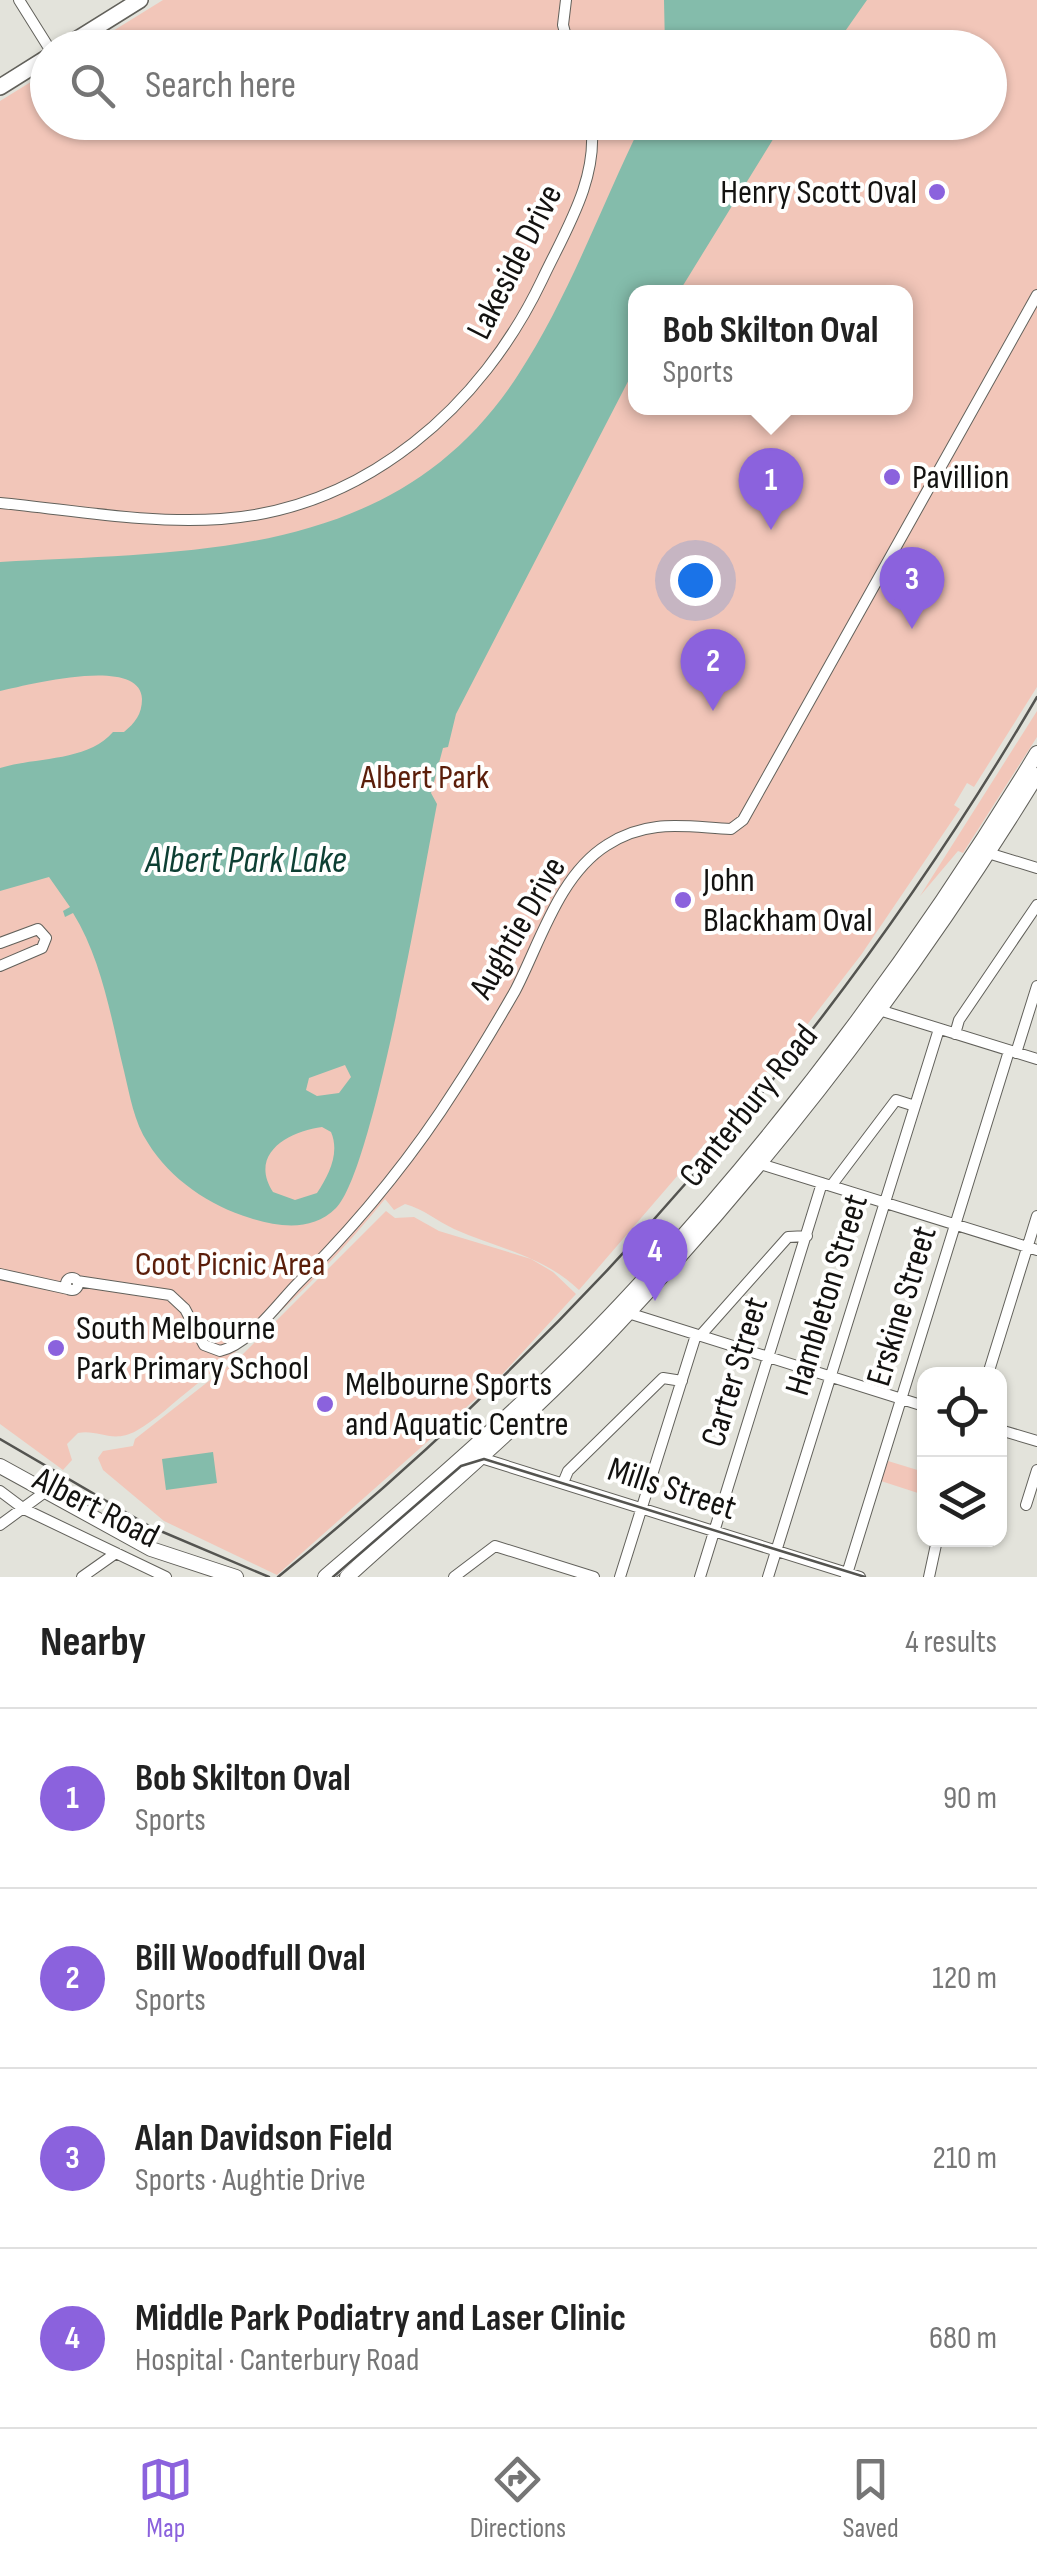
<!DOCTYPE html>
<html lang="en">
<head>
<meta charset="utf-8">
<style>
  :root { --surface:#fff; --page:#f6f6f6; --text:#222; --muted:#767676; --line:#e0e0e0; --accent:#8b62dd }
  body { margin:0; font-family:"Sofia Sans Condensed",sans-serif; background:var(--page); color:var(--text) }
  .controls { position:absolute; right:30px; bottom:30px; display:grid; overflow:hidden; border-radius:20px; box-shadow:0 2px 8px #0004 }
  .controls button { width:90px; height:90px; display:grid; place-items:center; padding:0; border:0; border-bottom:2px solid var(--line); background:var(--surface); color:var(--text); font:50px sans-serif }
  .you { position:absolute; left:695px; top:580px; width:35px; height:35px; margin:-25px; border:8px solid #fff; border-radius:50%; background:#1a73e8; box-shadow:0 0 0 15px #1a73e833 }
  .badge { display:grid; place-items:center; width:65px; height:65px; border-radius:50%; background:var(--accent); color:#fff; font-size:32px; font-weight:700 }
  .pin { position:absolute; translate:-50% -82px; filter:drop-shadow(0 2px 5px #0008) }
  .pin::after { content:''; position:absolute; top:52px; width:35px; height:30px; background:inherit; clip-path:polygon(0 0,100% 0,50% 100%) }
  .popup { position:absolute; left:628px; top:285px; width:285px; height:130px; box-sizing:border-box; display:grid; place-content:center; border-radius:20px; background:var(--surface); filter:drop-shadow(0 2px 8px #0005); font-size:32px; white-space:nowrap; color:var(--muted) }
  .popup b { font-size:38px; color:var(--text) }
  .popup::after { content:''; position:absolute; left:50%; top:100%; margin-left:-20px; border:20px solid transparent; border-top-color:var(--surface) }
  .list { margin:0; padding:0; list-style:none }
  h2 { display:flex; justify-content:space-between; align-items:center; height:130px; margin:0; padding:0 40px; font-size:42px }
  h2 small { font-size:32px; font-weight:400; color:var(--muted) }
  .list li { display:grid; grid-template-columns:65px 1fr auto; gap:30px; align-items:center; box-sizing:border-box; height:180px; padding:0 40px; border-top:2px solid var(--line) }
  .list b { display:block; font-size:38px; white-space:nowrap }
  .list p { margin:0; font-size:32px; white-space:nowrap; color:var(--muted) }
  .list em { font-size:32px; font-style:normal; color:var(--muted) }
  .icon { flex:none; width:55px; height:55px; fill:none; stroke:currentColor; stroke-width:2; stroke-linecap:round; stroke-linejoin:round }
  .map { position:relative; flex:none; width:1037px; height:1577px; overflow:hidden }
  .search { position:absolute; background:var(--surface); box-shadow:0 2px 8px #0004; left:30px; right:30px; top:30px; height:110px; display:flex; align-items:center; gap:25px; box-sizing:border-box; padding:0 35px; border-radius:55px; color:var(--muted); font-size:38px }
  .sheet { height:850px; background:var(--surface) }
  nav { display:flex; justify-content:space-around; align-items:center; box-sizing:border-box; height:140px; border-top:2px solid var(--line); background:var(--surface); font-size:28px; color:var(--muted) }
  nav a { display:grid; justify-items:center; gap:5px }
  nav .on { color:var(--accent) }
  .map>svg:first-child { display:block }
</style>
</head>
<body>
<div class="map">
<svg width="1037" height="1577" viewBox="0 0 1037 1577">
  <rect width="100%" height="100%" fill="#e3e3db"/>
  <path fill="#f2c6b9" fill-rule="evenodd" d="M 163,0 L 1037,0 L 1037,687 L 974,787 L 967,783 L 954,805 L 960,809 L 861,955 L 803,1030 L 579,1290 C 542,1255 499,1249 454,1229 C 437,1221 424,1209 405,1204 L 394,1210 L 385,1199 C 328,1269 263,1332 192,1388 C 174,1402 156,1420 136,1431 C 112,1444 99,1429 78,1433 L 67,1444 L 72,1460 L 63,1470 L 0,1424 L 0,101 L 47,72 L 48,122 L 990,122 L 990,48 L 87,47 ZM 636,292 L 906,292 L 906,408 L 636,408 Z
    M 1037,711 L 1037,737 L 963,853 L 958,851 L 920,896 Z
    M 386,1211 L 395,1218 L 414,1217 L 439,1231 L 531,1259 L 553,1272 L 576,1294 L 497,1380 L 277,1575 L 164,1521 L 103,1470 L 98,1458 L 103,1451 L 133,1446 L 135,1439 L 242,1355 Z
    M 888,1461 L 924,1472 L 924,1495 L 881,1481 Z"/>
  <path fill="#84bcab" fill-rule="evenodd" d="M 664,0 L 867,0 L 834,47 L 665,48 Z
    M 642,123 L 783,123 L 679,292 L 636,292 L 636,366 L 456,714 L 448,747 L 443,748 L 431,793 L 437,804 C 424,871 373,1173 336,1208 C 312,1232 279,1227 250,1218 C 210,1206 170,1179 148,1143 C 134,1122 130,1096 124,1071 C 111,1018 102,960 73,913 L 65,917 L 63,911 L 70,907 L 49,877 L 0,891 L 0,768 C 35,757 87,762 113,732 L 124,732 C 135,723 142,714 142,699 C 141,655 27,685 0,691 L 0,562 C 196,551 398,560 518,375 C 569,297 601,206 642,123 ZM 345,1065 L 351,1077 L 339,1093 L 317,1096 L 306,1090 L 309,1078 ZM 322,1127 L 331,1132 C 340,1153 329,1175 317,1193 L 295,1200 L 273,1192 C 248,1153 290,1131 322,1127 Z
    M 213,1452 L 217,1483 L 166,1490 L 162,1459 Z"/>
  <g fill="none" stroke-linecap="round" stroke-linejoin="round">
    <defs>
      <path id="minor" d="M 19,0 L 49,48
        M 566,0 L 563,25 L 569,48
        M 0,503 C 73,510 147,524 221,519 C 366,509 482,406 542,280 C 565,231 599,179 591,122
        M 988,853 L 1037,868
        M 0,943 L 38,929 L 46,938 L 42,948 L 0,966
        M 876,1009 L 1037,1059
        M 955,1034 L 959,1020 L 1037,905
        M 1016,1053 L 1037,986
        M 757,1163 L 1037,1250
        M 831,1186 L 896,1100 L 915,1106
        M 0,1274 L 68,1289
        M66 1284a6 6 0 1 1 12 0a6 6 0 1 1-12 0Z
        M 77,1281 L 170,1295 L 185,1309 L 204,1345 L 220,1351 C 250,1344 278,1303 299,1282 C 358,1223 411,1159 456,1088 C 477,1056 496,1024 515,991 C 540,943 559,875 607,845 C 648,818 686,827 731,829 L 743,820 L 1037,295
        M 625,1312 L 924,1406
        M 700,1336 L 788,1237 L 807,1236
        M 988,1374 L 1037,1216
        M 1000,1430 L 1037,1441
        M 478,1457 L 860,1577
        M 563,1483 L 568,1471 L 663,1378 L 682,1381
        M 0,1491 L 24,1509 L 166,1577
        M 1026,1505 L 1037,1470
        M 0,1525 L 45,1492
        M 82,1577 L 116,1553
        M 454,1577 L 495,1546 L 594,1577
        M 620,1577 L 696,1335
        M 700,1577 L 822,1183
        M 768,1577 L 939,1029
        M 846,1577 L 1009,1051
        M 929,1577 L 937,1540"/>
      <path id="major" d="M 0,1466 L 151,1549 L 236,1577
        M 325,1577 C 426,1490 529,1402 621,1304 C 778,1137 918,949 1037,753
        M 347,1577 C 442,1491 542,1407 629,1312 C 782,1148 920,966 1037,775"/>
      <path id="highway" d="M 63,48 L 140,0
        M 0,87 L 48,57"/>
    </defs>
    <use href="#minor" stroke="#62615b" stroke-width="12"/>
    <use href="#major" stroke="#62615b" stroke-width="16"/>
    <use href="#highway" stroke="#62615b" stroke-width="18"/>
    <use href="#minor" stroke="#fff" stroke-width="10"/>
    <use href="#major" stroke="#fff" stroke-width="14"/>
    <use href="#highway" stroke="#fff" stroke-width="15"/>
    <path stroke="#545450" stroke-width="2.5" d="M 0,1439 L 151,1527 L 269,1577
      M 278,1577 C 581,1330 839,1034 1037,697
      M 333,1577 L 461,1466 L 484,1459 L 865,1577"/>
  </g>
  <g fill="#8b62dd" stroke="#fffffe" stroke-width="4">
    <circle cx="937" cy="192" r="10"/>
    <circle cx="892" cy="477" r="10"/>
    <circle cx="683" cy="900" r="10"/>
    <circle cx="56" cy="1348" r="10"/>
    <circle cx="325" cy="1404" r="10"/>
  </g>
  <g text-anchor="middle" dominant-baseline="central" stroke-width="8" stroke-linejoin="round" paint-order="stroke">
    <g font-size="35" fill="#131210" stroke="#fffffe" text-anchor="start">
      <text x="917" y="192" text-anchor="end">Henry Scott Oval</text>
      <text x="912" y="477">Pavillion</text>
      <text x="703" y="880">John<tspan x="703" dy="40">Blackham Oval</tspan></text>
      <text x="76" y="1328">South Melbourne<tspan x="76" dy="40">Park Primary School</tspan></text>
      <text x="345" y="1384">Melbourne Sports<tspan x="345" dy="40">and Aquatic Centre</tspan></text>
    </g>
    <g font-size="35" fill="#131210" stroke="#fffffe">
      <text transform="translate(515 262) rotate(-63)">Lakeside Drive</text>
      <text transform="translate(518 928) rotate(-60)">Aughtie Drive</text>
      <text transform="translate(749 1106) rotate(-51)">Canterbury Road</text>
      <text transform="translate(827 1295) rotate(-73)">Hambleton Street</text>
      <text transform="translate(902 1306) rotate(-73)">Erskine Street</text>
      <text transform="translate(735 1372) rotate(-73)">Carter Street</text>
      <text transform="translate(672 1489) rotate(18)">Mills Street</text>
      <text transform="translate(96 1508) rotate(27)">Albert Road</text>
    </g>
    <g font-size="35" fill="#5b1e0a" stroke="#fffffe">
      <text x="425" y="777">Albert Park</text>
      <text x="230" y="1264">Coot Picnic Area</text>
    </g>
    <g font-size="38" font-style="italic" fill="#0d3f33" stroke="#fffffe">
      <text x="246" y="860">Albert Park Lake</text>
    </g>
  </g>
</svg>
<div class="controls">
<button><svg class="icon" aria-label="locate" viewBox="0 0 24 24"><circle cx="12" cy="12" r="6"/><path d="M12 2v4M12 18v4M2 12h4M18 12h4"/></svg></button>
<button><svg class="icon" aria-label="layers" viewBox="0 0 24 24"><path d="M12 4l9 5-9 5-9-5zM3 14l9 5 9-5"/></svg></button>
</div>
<div class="you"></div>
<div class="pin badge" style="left:771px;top:530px">1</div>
<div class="popup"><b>Bob Skilton Oval</b>Sports</div>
<div class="pin badge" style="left:713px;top:711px">2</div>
<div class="pin badge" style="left:912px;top:629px">3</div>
<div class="pin badge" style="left:655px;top:1301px">4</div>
<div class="search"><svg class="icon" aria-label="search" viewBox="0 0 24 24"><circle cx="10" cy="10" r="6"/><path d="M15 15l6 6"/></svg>Search here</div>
</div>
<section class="sheet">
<h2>Nearby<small>4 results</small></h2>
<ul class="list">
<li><span class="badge">1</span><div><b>Bob Skilton Oval</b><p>Sports</p></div><em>90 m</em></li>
<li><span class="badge">2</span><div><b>Bill Woodfull Oval</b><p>Sports</p></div><em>120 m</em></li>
<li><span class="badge">3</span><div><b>Alan Davidson Field</b><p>Sports · Aughtie Drive</p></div><em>210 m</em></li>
<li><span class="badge">4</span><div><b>Middle Park Podiatry and Laser Clinic</b><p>Hospital · Canterbury Road</p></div><em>680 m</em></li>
</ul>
</section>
<nav>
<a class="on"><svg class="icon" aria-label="map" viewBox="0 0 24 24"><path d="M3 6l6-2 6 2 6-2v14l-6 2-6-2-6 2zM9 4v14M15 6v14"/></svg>Map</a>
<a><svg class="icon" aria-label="directions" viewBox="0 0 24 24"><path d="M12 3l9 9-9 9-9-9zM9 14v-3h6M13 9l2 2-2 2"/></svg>Directions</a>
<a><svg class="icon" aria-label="saved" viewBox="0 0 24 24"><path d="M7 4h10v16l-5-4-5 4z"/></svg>Saved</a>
</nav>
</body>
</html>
